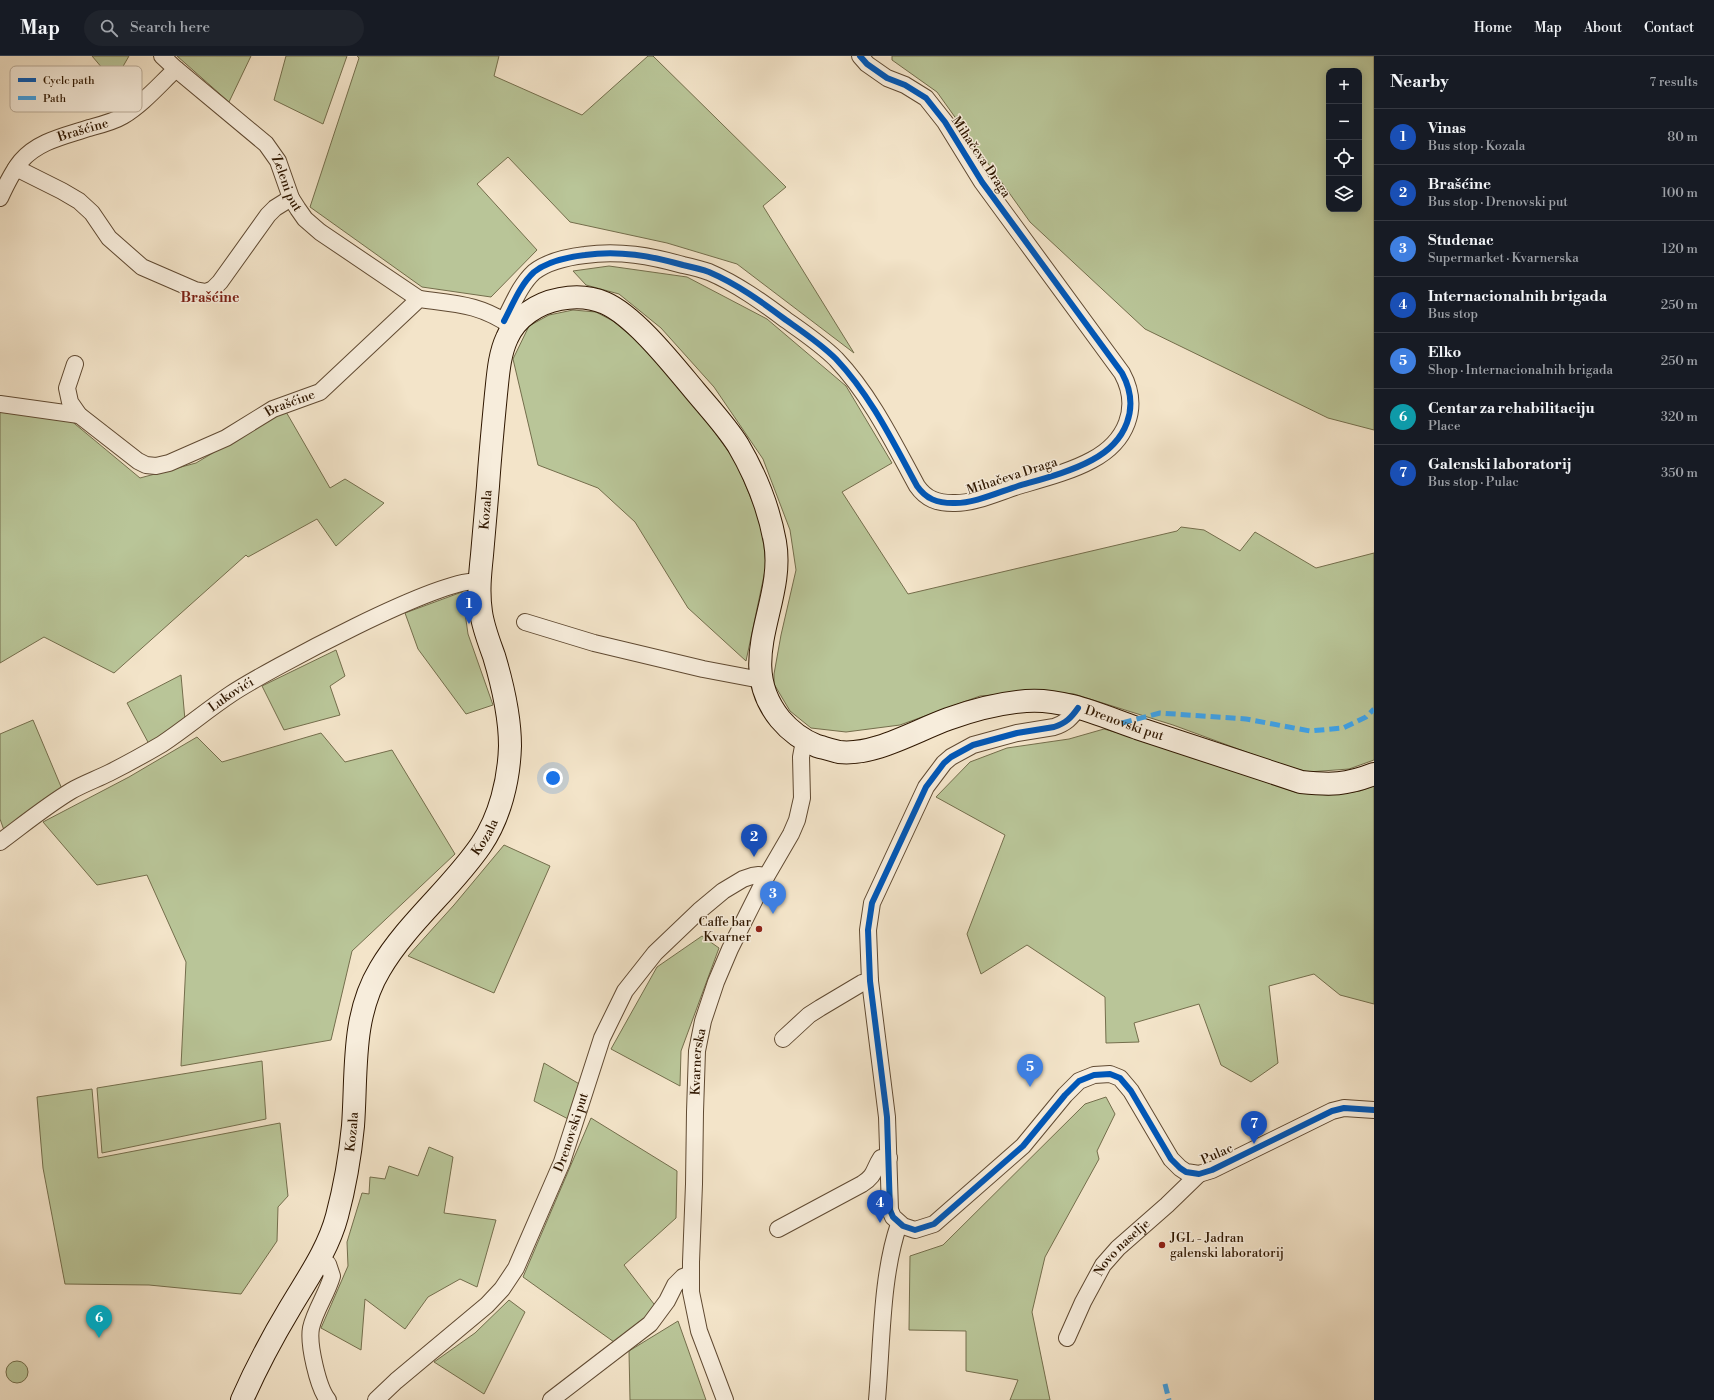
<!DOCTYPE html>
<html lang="en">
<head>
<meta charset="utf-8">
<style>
  :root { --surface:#171b24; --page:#20242c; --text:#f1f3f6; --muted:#9ea1a6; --line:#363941; --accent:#c59692 }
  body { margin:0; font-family:"Libre Bodoni",serif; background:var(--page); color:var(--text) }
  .controls { position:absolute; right:12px; top:12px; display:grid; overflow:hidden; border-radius:8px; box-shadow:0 2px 10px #0003 }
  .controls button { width:36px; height:36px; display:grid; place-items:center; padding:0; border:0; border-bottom:1px solid var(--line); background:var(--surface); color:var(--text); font:20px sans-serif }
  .you { position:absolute; left:553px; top:722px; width:14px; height:14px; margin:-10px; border:3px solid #fff; border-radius:50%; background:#1a73e8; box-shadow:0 0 0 6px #1a73e833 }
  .badge { display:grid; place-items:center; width:26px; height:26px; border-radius:50%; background:var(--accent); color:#fff; font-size:13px; font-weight:700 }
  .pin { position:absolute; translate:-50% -33px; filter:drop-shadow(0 1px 2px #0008) }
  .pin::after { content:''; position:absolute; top:21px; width:14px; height:12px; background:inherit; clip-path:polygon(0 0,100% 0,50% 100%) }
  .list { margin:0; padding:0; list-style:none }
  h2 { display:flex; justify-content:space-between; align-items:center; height:52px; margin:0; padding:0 16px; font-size:17px }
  h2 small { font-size:13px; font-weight:400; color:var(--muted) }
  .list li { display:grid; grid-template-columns:26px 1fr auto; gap:12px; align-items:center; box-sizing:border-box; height:56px; padding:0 16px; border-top:1px solid var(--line) }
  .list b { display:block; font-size:15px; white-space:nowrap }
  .list p { margin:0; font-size:13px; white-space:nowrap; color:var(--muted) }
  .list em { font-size:13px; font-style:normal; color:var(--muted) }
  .icon { flex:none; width:22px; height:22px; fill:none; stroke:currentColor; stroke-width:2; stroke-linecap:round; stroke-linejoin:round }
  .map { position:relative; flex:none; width:1374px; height:1344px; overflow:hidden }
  header { display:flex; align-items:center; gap:24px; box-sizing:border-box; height:56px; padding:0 20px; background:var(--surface); border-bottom:1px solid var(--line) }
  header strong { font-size:19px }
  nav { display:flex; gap:22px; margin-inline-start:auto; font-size:14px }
  .search { width:280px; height:36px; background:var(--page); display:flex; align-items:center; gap:10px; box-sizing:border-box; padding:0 14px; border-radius:22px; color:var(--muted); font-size:15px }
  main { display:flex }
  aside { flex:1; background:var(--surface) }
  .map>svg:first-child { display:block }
</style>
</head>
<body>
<header>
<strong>Map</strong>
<div class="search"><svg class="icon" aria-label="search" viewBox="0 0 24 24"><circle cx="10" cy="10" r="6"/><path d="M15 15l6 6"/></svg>Search here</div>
<nav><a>Home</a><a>Map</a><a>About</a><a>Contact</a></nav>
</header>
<main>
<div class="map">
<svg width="1374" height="1344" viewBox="0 0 1374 1344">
  <rect width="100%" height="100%" fill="#f3e4c9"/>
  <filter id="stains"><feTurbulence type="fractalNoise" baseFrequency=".005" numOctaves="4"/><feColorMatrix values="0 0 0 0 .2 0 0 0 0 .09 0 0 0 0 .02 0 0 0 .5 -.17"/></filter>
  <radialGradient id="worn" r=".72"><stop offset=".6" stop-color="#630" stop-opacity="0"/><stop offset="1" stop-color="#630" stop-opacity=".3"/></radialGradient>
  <path fill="#b9c598" stroke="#746e4c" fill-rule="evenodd" d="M 92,0 L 129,0 L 114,26 Z
    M 177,0 L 251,0 L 229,46 Z
    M 286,0 L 347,0 L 323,68 L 274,44 Z
    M 357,0 L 499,0 L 494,20 L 582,59 L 648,0 L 653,0 L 786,131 L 763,150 L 854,297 L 737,208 L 667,187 L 570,166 L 508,101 L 477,128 L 537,194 L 491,241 L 422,231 L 310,151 L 359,2 Z
    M 892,0 L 1374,0 L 1374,374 L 1328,362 L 1145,273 L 1030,166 L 937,36 L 892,4 ZM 1329,15 L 1359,15 L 1359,153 L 1329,153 Z
    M 609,210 L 687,221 L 767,263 L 846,330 L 892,407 L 842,436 L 908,538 L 1177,475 L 1181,471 L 1204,474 L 1240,495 L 1255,476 L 1316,512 L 1374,497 L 1374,704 L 1349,713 L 1308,716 L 1279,708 L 1173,669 L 1074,638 L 1041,635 L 980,640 L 900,669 L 846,676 L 811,672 L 790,655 L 774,628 L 774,618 L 781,579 L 796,514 L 790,474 L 763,403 L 714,331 L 661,272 L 619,238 L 586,229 L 573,215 Z
    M 573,254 L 596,256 L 613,265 L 644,291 L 705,363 L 736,406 L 762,469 L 766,510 L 746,605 L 688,552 L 635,466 L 598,432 L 538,409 L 513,303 L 529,270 L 549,259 Z
    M 0,351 L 69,363 L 140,422 L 196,407 L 285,354 L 330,432 L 345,423 L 384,447 L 336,490 L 317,463 L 248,501 L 246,499 L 114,617 L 44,581 L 0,607 Z
    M 462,536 L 468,578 L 493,649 L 466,658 L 418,593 L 405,557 Z
    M 336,594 L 345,620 L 330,630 L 340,659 L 284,674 L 262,630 Z
    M 181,619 L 185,664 L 149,688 L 127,647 Z
    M 33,664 L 62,733 L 5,777 L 0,763 L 0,678 Z
    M 1104,673 L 1151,686 L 1295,736 L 1328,739 L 1360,735 L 1374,730 L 1374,948 L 1340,939 L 1314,918 L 1269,930 L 1278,1007 L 1251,1026 L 1221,1009 L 1199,948 L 1134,967 L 1139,986 L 1106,987 L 1105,941 L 1027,889 L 981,918 L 967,878 L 1005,779 L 936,741 L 970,706 L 1007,692 L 1069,683 Z
    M 321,677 L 345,706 L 392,694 L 455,798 L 352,895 L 331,984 L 181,1010 L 186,906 L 147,819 L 97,829 L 43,766 L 129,721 L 197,681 L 222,706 Z
    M 504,789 L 550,810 L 494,937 L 408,900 L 454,849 Z
    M 702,880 L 719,892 L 681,995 L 680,1030 L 611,993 L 657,911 Z
    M 262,1005 L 266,1063 L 102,1097 L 97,1032 Z
    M 544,1007 L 581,1029 L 570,1064 L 534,1045 Z
    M 92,1033 L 98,1102 L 280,1067 L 288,1140 L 278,1151 L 277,1185 L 241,1238 L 149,1229 L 65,1228 L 43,1112 L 37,1041 Z
    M 1106,1041 L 1115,1058 L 1097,1095 L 1099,1103 L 1045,1201 L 1032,1256 L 1050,1344 L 1010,1344 L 1018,1324 L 966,1315 L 966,1275 L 909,1274 L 910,1200 L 943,1189 L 1085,1048 Z
    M 591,1062 L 677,1115 L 676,1162 L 624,1209 L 657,1252 L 614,1286 L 523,1221 Z
    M 429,1091 L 453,1101 L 444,1157 L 496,1164 L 477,1231 L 460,1223 L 428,1241 L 405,1273 L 365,1243 L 361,1294 L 321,1272 L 348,1210 L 347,1186 L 362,1137 L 369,1138 L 370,1121 L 385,1123 L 389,1110 L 418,1120 Z
    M 509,1244 L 525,1256 L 484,1338 L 434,1306 L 475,1277 Z
    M 678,1265 L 706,1344 L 630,1344 L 629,1295 Z
    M6 1316a11 11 0 1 1 22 0a11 11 0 1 1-22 0Z"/>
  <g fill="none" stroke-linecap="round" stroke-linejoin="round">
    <defs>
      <g id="minor">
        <path id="s1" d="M 162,0 L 176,13 L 266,88 L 278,105 L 291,142 L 298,153 L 305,163 L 320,176 L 419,243"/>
        <path d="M 16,112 L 62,135 L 79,145 L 92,157 L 109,182 L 142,211 L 195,234 L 206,236 L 213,233 L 220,226 L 268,159 L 275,152 L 291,142"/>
        <path id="s2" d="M 0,142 C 6,129 12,116 21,105 C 38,85 65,80 89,72 C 100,69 113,66 123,60 C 143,48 159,29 176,13"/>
        <path d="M 504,265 C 513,248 520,229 534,216 C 548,205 568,201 585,199 C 619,194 651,200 683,209 C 692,211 701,213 709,216 C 737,228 762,246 786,264 C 803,276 821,288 836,303 C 871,340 893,386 917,430 C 926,443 937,447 953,447 C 973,448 999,436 1018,430 C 1042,423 1070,416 1092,404 C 1126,386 1141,352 1122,317 L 982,126 L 945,66 L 926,42 L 905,29 L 887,22 L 867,8 L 860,0"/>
        <path id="s3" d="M 75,308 L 67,332 L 70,346 L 79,359 L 138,405 L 146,409 L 156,410 L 169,407 L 226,382 L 273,353 L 320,336 L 419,243 C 457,248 480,248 513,271"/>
        <path d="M 0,348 L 79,359"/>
        <path d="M 525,566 L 594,587 L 703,613 L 761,624"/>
        <path d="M 1078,652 C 1071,662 1066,667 1054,671 L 1017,677 L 973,689 L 951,701 L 944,707 L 926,731 L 872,847 L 868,874 L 870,925 L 887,1061 L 890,1154 L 893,1161 L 903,1170 L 915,1174 L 934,1168 L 1023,1090 L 1065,1039 L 1079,1025 L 1094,1019 L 1110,1018 L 1120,1022 L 1131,1035 L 1171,1103 L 1180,1112 L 1186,1116 L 1199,1118 L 1212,1114 L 1332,1055 L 1344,1052 L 1374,1054"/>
        <path id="s4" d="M 0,786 C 23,769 46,750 71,735 C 83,728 97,723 109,717 C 127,708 145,698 162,688 C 186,672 207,654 231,638 C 264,616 448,517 479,526"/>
        <path d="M 783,983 L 809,959 L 820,952 L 862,927 L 870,925"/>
        <path d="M 778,1173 L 862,1128 C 876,1119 873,1114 881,1102 L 889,1102"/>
        <path d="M 319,1203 L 328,1208 L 332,1220 C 327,1238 315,1254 311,1272 C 308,1288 318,1332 328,1344"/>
        <path id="s5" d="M 1067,1282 L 1083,1246 L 1103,1209 L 1118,1192 L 1167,1149 L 1199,1118"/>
        <path id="s6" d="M 376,1344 L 396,1325 L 487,1249 L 502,1233 L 516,1212 L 562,1106 L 602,982 L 625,935 L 655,897 L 699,855 L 723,835 L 743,823 L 752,820 L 759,819 L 766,821"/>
        <path d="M 551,1344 L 650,1268 L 667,1245 L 675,1229 L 683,1221 L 691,1218"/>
        <path id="s7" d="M 725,1344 L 699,1275 L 691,1236 L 691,1206 L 694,1128 L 695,1056 L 697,995 L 703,965 L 716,926 L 730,893 L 766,821 L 791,778 L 797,764 L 802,742 L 801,701 L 804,685"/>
        <path d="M 877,1344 C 882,1288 881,1220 899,1168"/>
      </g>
      <g id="secondary">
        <path id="s8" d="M 242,1344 C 256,1312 272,1282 290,1252 C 307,1223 328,1194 337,1160 C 345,1130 350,1101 353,1070 C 357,1016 351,961 380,913 C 407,867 451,833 481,789 C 500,761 509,724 510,690 C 510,659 503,630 494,600 C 489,586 483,571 481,556 C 478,537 480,518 482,499 C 484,476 486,453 488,430 C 490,400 493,369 496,338 C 498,320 499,299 507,282 C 516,261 538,247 560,243 C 575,240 591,241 605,247 C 635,260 674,310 695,335 C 710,353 726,370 738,389 C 755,418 769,453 775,486 C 786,548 733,605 780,663 C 790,675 802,684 817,690 C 821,691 834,695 839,696 C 874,700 915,675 948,663 C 973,654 1000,647 1026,645 C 1064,642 1102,660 1137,672 C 1192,690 1247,708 1301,726 C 1331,729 1346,729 1374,718"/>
      </g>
    </defs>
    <use href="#minor" stroke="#604a32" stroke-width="18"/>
    <use href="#secondary" stroke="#2f1700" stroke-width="24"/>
    <use href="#minor" stroke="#f7eddc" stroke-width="16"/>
    <use href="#secondary" stroke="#f7eddc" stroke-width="22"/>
    <path stroke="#3ea2e9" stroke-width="5" stroke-dasharray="10 5" stroke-linecap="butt" d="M 1122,667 L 1160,657 L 1246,663 L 1310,675 L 1343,672 L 1366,661 L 1374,653
      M 1165,1328 L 1169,1344"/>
    <defs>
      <path id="cycleway" d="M 504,265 C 513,248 520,229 534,216 C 548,205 568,201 585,199 C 619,194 651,200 683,209 C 692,211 701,213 709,216 C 737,228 762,246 786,264 C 803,276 821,288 836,303 C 871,340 893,386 917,430 C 926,443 937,447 953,447 C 973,448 999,436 1018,430 C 1042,423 1070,416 1092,404 C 1126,386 1141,352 1122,317 L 982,126 L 945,66 L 926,42 L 905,29 L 887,22 L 867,8 L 860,0
        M 1078,652 C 1071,662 1066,667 1054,671 L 1017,677 L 973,689 L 951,701 L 944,707 L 926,731 L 872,847 L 868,874 L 870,925 L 887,1061 L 890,1154 L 893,1161 L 903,1170 L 915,1174 L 934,1168 L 1023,1090 L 1065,1039 L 1079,1025 L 1094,1019 L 1110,1018 L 1120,1022 L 1131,1035 L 1171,1103 L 1180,1112 L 1186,1116 L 1199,1118 L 1212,1114 L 1332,1055 L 1344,1052 L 1374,1054"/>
    </defs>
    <use href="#cycleway" stroke="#f7eddc" stroke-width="8"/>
    <use href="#cycleway" stroke="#0057b8" stroke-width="6"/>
  </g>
  <g fill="#8f2418" stroke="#f7eddc" stroke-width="1.5">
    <circle cx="759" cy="873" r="4"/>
    <circle cx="1162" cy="1189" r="4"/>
  </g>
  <g text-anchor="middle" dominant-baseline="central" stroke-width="3" stroke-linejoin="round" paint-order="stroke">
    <g font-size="13" fill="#2f1700" stroke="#f7eddc">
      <text stroke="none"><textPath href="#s2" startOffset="113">Brašćine</textPath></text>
      <text transform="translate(981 101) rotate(56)">Mihačeva Draga</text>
      <text stroke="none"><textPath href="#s1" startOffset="181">Zeleni put</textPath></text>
      <text stroke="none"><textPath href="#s3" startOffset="298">Brašćine</textPath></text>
      <text transform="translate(1012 420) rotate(-18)">Mihačeva Draga</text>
      <text stroke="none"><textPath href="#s8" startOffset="965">Kozala</textPath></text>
      <text stroke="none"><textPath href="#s4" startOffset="275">Lukovići</textPath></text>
      <text stroke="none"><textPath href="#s8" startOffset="2102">Drenovski put</textPath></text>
      <text stroke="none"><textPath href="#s8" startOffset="629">Kozala</textPath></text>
      <text stroke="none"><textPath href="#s7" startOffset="344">Kvarnerska</textPath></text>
      <text stroke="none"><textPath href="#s8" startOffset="293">Kozala</textPath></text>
      <text stroke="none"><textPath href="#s6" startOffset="340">Drenovski put</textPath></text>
      <text transform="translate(1217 1098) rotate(-24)">Pulac</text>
      <text stroke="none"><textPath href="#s5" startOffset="107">Novo naselje</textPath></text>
    </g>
    <g font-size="13" fill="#2f1700" stroke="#f7eddc" text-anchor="end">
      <text x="751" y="866">Caffe bar<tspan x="751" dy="15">Kvarner</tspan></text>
      <text x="1170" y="1182" text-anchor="start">JGL - Jadran<tspan x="1170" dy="15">galenski laboratorij</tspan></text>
    </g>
    <g font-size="14" font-weight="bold" fill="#7a1f14" stroke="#f7eddc">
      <text x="210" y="242">Brašćine</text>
    </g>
  </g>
  <rect x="10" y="10" width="132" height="46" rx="6" fill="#f7eddc" stroke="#bbad9a" stroke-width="1"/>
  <rect x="18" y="22" width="18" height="4" fill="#0057b8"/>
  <rect x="18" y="40" width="18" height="4" fill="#3ea2e9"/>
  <g font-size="11" fill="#2f1700">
    <text x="43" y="28">Cycle path</text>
    <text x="43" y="46">Path</text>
  </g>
  <rect width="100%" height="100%" filter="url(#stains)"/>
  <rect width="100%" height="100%" fill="url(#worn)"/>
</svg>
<div class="controls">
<button>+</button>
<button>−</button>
<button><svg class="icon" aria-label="locate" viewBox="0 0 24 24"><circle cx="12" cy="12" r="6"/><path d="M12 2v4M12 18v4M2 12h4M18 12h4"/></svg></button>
<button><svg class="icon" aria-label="layers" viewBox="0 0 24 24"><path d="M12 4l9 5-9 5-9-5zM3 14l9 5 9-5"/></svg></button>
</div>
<div class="you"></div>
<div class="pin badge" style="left:469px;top:568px;background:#1a4fb4">1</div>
<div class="pin badge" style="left:754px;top:801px;background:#1a4fb4">2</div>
<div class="pin badge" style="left:773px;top:858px;background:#3f7fe0">3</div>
<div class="pin badge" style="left:880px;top:1167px;background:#1a4fb4">4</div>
<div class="pin badge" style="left:1030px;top:1031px;background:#3f7fe0">5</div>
<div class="pin badge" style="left:99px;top:1282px;background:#0f9aa8">6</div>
<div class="pin badge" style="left:1254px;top:1088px;background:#1a4fb4">7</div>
</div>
<aside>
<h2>Nearby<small>7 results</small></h2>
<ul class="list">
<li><span class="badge" style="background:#1a4fb4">1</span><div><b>Vinas</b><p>Bus stop · Kozala</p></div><em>80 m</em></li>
<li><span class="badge" style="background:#1a4fb4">2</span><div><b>Brašćine</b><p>Bus stop · Drenovski put</p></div><em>100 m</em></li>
<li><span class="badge" style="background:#3f7fe0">3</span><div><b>Studenac</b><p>Supermarket · Kvarnerska</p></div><em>120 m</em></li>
<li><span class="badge" style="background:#1a4fb4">4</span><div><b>Internacionalnih brigada</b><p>Bus stop</p></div><em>250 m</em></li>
<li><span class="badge" style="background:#3f7fe0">5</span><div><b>Elko</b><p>Shop · Internacionalnih brigada</p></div><em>250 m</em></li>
<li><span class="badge" style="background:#0f9aa8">6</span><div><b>Centar za rehabilitaciju</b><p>Place</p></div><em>320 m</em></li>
<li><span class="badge" style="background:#1a4fb4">7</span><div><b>Galenski laboratorij</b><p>Bus stop · Pulac</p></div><em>350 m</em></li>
</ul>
</aside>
</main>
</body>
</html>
